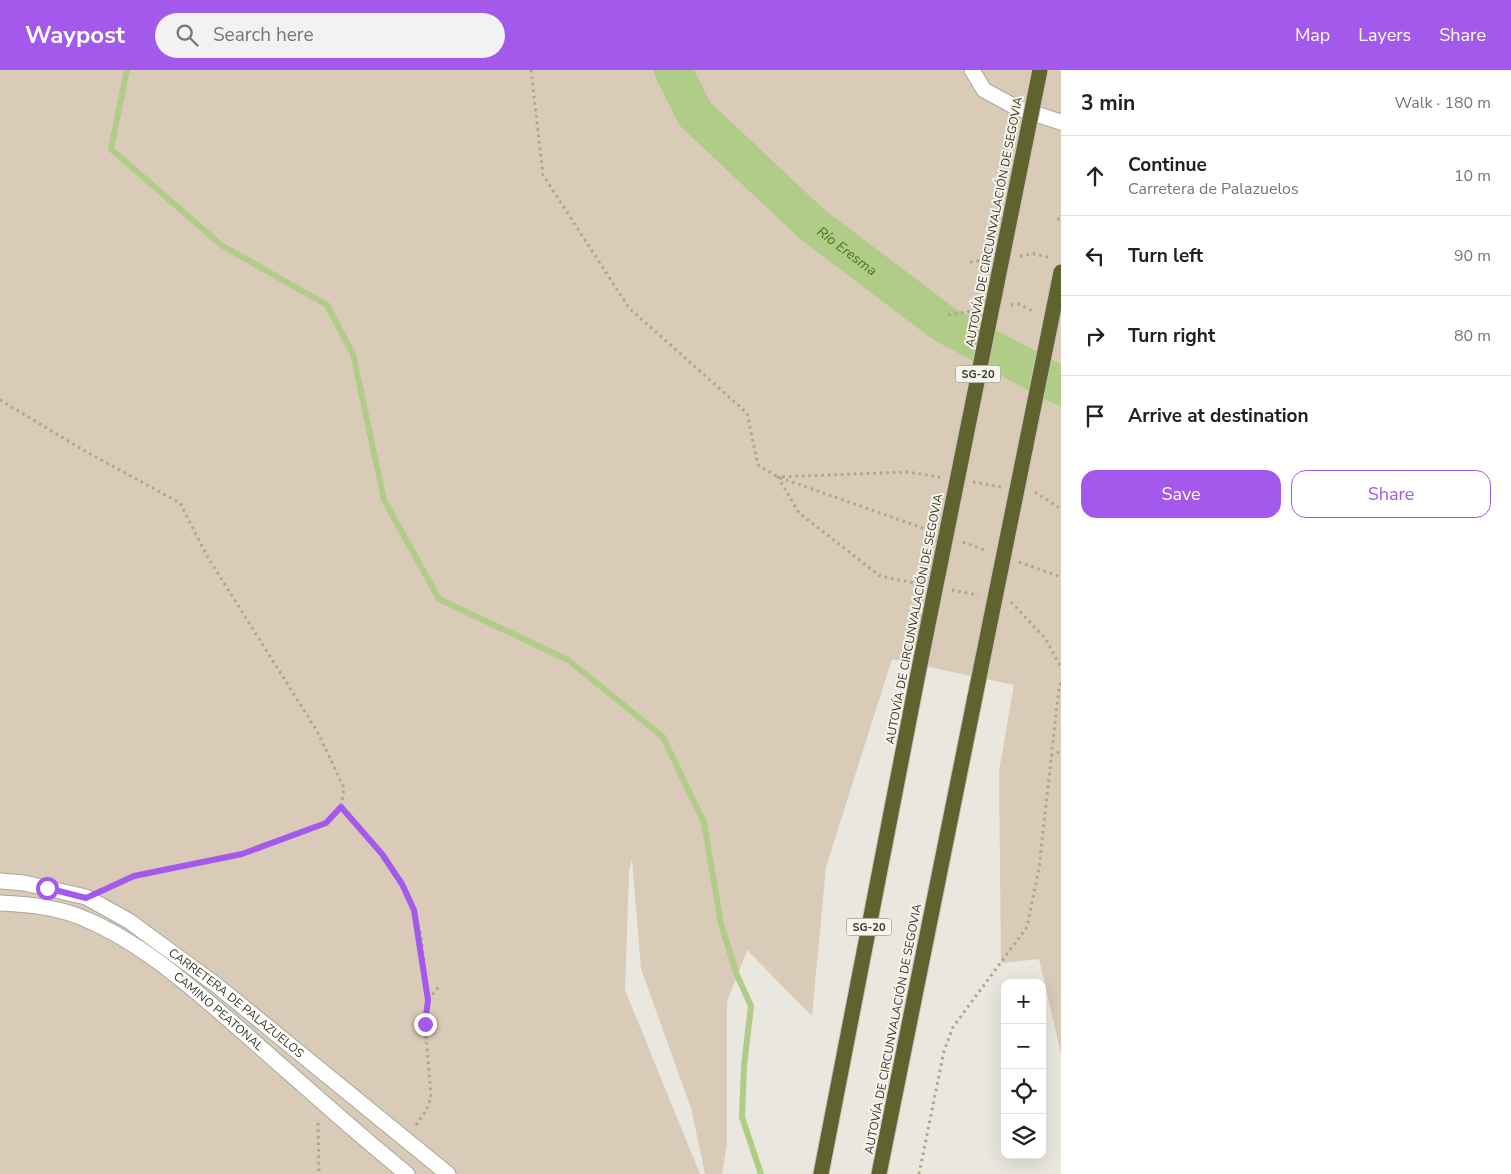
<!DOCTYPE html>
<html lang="en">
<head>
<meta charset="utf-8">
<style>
  :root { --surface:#fff; --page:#f2f2f2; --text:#222; --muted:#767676; --line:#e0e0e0; --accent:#a359ec }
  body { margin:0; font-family:"Nunito Sans",sans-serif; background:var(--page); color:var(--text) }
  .controls { position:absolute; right:15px; bottom:15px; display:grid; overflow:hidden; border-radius:10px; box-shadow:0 5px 20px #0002 }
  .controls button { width:45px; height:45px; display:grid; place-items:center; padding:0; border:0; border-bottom:1px solid var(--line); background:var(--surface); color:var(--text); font:25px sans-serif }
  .stop { position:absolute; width:15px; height:15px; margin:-11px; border:4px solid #a359ec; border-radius:50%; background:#fff }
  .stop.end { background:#a359ec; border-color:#fff; box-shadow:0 1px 5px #0008 }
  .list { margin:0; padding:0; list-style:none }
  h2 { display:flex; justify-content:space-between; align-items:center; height:65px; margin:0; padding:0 20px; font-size:21px }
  h2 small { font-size:16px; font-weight:400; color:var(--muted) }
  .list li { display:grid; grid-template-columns:32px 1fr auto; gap:15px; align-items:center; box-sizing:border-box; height:80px; padding:0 20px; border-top:1px solid var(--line) }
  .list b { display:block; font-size:19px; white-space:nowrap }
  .list p { margin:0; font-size:16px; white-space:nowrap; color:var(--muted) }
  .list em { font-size:16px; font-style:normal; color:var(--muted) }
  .actions { display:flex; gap:10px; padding:15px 20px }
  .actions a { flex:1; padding:11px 0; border:1px solid var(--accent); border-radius:15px; text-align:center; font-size:18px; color:var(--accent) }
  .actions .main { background:var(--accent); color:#fff }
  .icon { flex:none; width:28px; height:28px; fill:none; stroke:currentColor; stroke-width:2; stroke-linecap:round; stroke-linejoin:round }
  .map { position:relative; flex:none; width:1061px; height:1104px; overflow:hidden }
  header { display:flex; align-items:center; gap:30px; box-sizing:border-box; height:70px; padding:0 25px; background:var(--accent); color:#fff }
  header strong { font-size:24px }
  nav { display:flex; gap:28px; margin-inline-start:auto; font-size:18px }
  .search { width:350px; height:45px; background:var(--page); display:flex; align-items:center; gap:12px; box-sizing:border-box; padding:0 18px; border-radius:28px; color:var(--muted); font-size:19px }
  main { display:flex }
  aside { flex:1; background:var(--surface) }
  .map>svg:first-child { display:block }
</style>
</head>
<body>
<header>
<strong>Waypost</strong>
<div class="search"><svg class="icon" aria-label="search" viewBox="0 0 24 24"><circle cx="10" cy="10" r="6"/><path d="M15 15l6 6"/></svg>Search here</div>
<nav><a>Map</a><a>Layers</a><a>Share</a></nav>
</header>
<main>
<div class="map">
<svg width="1061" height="1104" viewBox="0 0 1061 1104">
  <rect width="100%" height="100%" fill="#e9e7de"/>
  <path fill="#dacab8" d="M 0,0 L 1061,0 L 1061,984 L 1039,889 L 1001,893 L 999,701 L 1014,615 L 892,589 L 826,797 L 812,946 L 747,880 L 727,932 L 727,1074 L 722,1104 L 705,1104 L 691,1038 L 641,899 L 632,789 L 629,802 L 625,920 L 700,1104 L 0,1104 Z"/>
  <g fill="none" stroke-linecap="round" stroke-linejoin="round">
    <path stroke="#b0cd88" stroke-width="6" d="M 127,0 L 111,79 L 221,175 L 327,235 L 353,284 L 384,430 L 439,529 L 568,590 L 663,667 L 704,753 L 721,854 L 737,905 L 751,936 L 744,996 L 742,1047 L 761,1104"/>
    <path stroke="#b0cd88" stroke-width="38" id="s1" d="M 673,0 L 695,44 L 813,155 L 944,254 L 1061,316"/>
    <defs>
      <g id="minor">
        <path d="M 972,0 L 984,20 L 1017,38 L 1061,52"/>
        <path id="s2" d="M 0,811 L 24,813 L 86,827 L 129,851 L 215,914 L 448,1104"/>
        <path id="s3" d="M 0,833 C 28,834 59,837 85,849 C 138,871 184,911 227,948 C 287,1000 345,1054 407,1104"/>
      </g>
      <path id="highway" d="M 821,1104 L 917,609
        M 879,1104 L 975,627"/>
    </defs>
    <use href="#minor" stroke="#a9a89a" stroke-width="17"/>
    <use href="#highway" stroke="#c3c3bc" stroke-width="17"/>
    <path stroke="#aca980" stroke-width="3" stroke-dasharray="2.5 4" stroke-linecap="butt" d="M 531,0 L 543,105 L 629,238 L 747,343 L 758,395 L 778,407 L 931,461
      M 1057,149 L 1061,149
      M 1020,186 L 1034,184 L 1051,188
      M 970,192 L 984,190
      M 1011,235 L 1018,234 L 1035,242
      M 948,245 L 973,241
      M 0,330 L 85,381 L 180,433 L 207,486 L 317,661 L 344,718 L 341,737 L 326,753 L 241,784 L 134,806 L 107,818
      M 973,412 L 1001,417
      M 1035,422 L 1061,439
      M 963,472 L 987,481
      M 1019,492 L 1061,507
      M 919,514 L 880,506 L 799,443 L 778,407 L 907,402 L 940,407
      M 952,520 L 978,525
      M 1011,532 L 1045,568 L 1061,597
      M 1051,686 L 1061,681
      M 341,737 C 368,768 400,800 414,839 C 424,867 424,900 428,930
      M 318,1053 L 319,1104
      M 416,1055 L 426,1041 L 431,1027 L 425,954 L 428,930 L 440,915
      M 919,1104 L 944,981 L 953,957 L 1027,857 L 1039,798 L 1059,617 L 1061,612"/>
    <use href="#minor" stroke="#fff" stroke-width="15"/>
    <use href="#highway" stroke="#60632e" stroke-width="15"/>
    <defs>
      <path id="highway-bridge" d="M 917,609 L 1040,0
        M 975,627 L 1061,202"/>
    </defs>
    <use href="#highway-bridge" stroke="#c3c3bc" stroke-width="17" stroke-linecap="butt"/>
    <use href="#highway-bridge" stroke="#60632e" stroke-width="15"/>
  </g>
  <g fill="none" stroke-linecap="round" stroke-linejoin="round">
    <path stroke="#a359ec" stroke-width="6" d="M 47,818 L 86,828 L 134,806 L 242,784 L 326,753 L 341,737 L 382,784 L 402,814 L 414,840 L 428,930 L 425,954"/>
  </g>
  <g text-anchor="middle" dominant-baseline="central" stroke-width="4" stroke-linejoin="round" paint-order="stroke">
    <g fill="#f6f4ee" stroke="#71705e" stroke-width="1">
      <rect x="955.5" y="295.5" width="45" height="17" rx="4"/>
      <rect x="846.5" y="848.5" width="45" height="17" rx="4"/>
    </g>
    <g font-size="11" font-weight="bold" fill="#383820">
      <text x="978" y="304">SG-20</text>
      <text x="869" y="857">SG-20</text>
    </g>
    <g font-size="12" fill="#383820" stroke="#f6f4ee">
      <text transform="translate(994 152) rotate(-79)">AUTOVÍA DE CIRCUNVALACIÓN DE SEGOVIA</text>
      <text transform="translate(914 549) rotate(-79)">AUTOVÍA DE CIRCUNVALACIÓN DE SEGOVIA</text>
      <text stroke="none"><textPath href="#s2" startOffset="272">CARRETERA DE PALAZUELOS</textPath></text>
      <text stroke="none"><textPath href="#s3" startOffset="250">CAMINO PEATONAL</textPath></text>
      <text transform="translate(893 959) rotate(-79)">AUTOVÍA DE CIRCUNVALACIÓN DE SEGOVIA</text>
    </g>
    <g font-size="14" font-style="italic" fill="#4d711e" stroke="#f6f4ee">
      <text stroke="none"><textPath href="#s1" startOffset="254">Río Eresma</textPath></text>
    </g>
  </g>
</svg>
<div class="controls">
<button>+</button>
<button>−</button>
<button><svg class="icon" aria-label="locate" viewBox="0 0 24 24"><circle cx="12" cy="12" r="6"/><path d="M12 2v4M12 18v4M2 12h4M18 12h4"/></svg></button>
<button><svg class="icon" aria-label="layers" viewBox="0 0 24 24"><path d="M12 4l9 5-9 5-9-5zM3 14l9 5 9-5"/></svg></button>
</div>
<div class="stop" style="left:47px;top:818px"></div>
<div class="stop end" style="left:425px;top:954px"></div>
</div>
<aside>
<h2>3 min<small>Walk · 180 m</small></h2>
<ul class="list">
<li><svg class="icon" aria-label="ahead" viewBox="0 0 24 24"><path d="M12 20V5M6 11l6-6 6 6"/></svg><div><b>Continue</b><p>Carretera de Palazuelos</p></div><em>10 m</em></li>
<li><svg class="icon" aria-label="left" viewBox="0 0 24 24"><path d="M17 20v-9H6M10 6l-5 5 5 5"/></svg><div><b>Turn left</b></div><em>90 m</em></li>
<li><svg class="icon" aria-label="right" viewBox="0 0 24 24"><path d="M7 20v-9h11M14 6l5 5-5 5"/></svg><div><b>Turn right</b></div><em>80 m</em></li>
<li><svg class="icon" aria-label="arrive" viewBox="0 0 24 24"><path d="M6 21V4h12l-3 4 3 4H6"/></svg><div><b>Arrive at destination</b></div></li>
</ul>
<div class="actions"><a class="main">Save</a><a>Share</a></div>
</aside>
</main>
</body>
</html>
